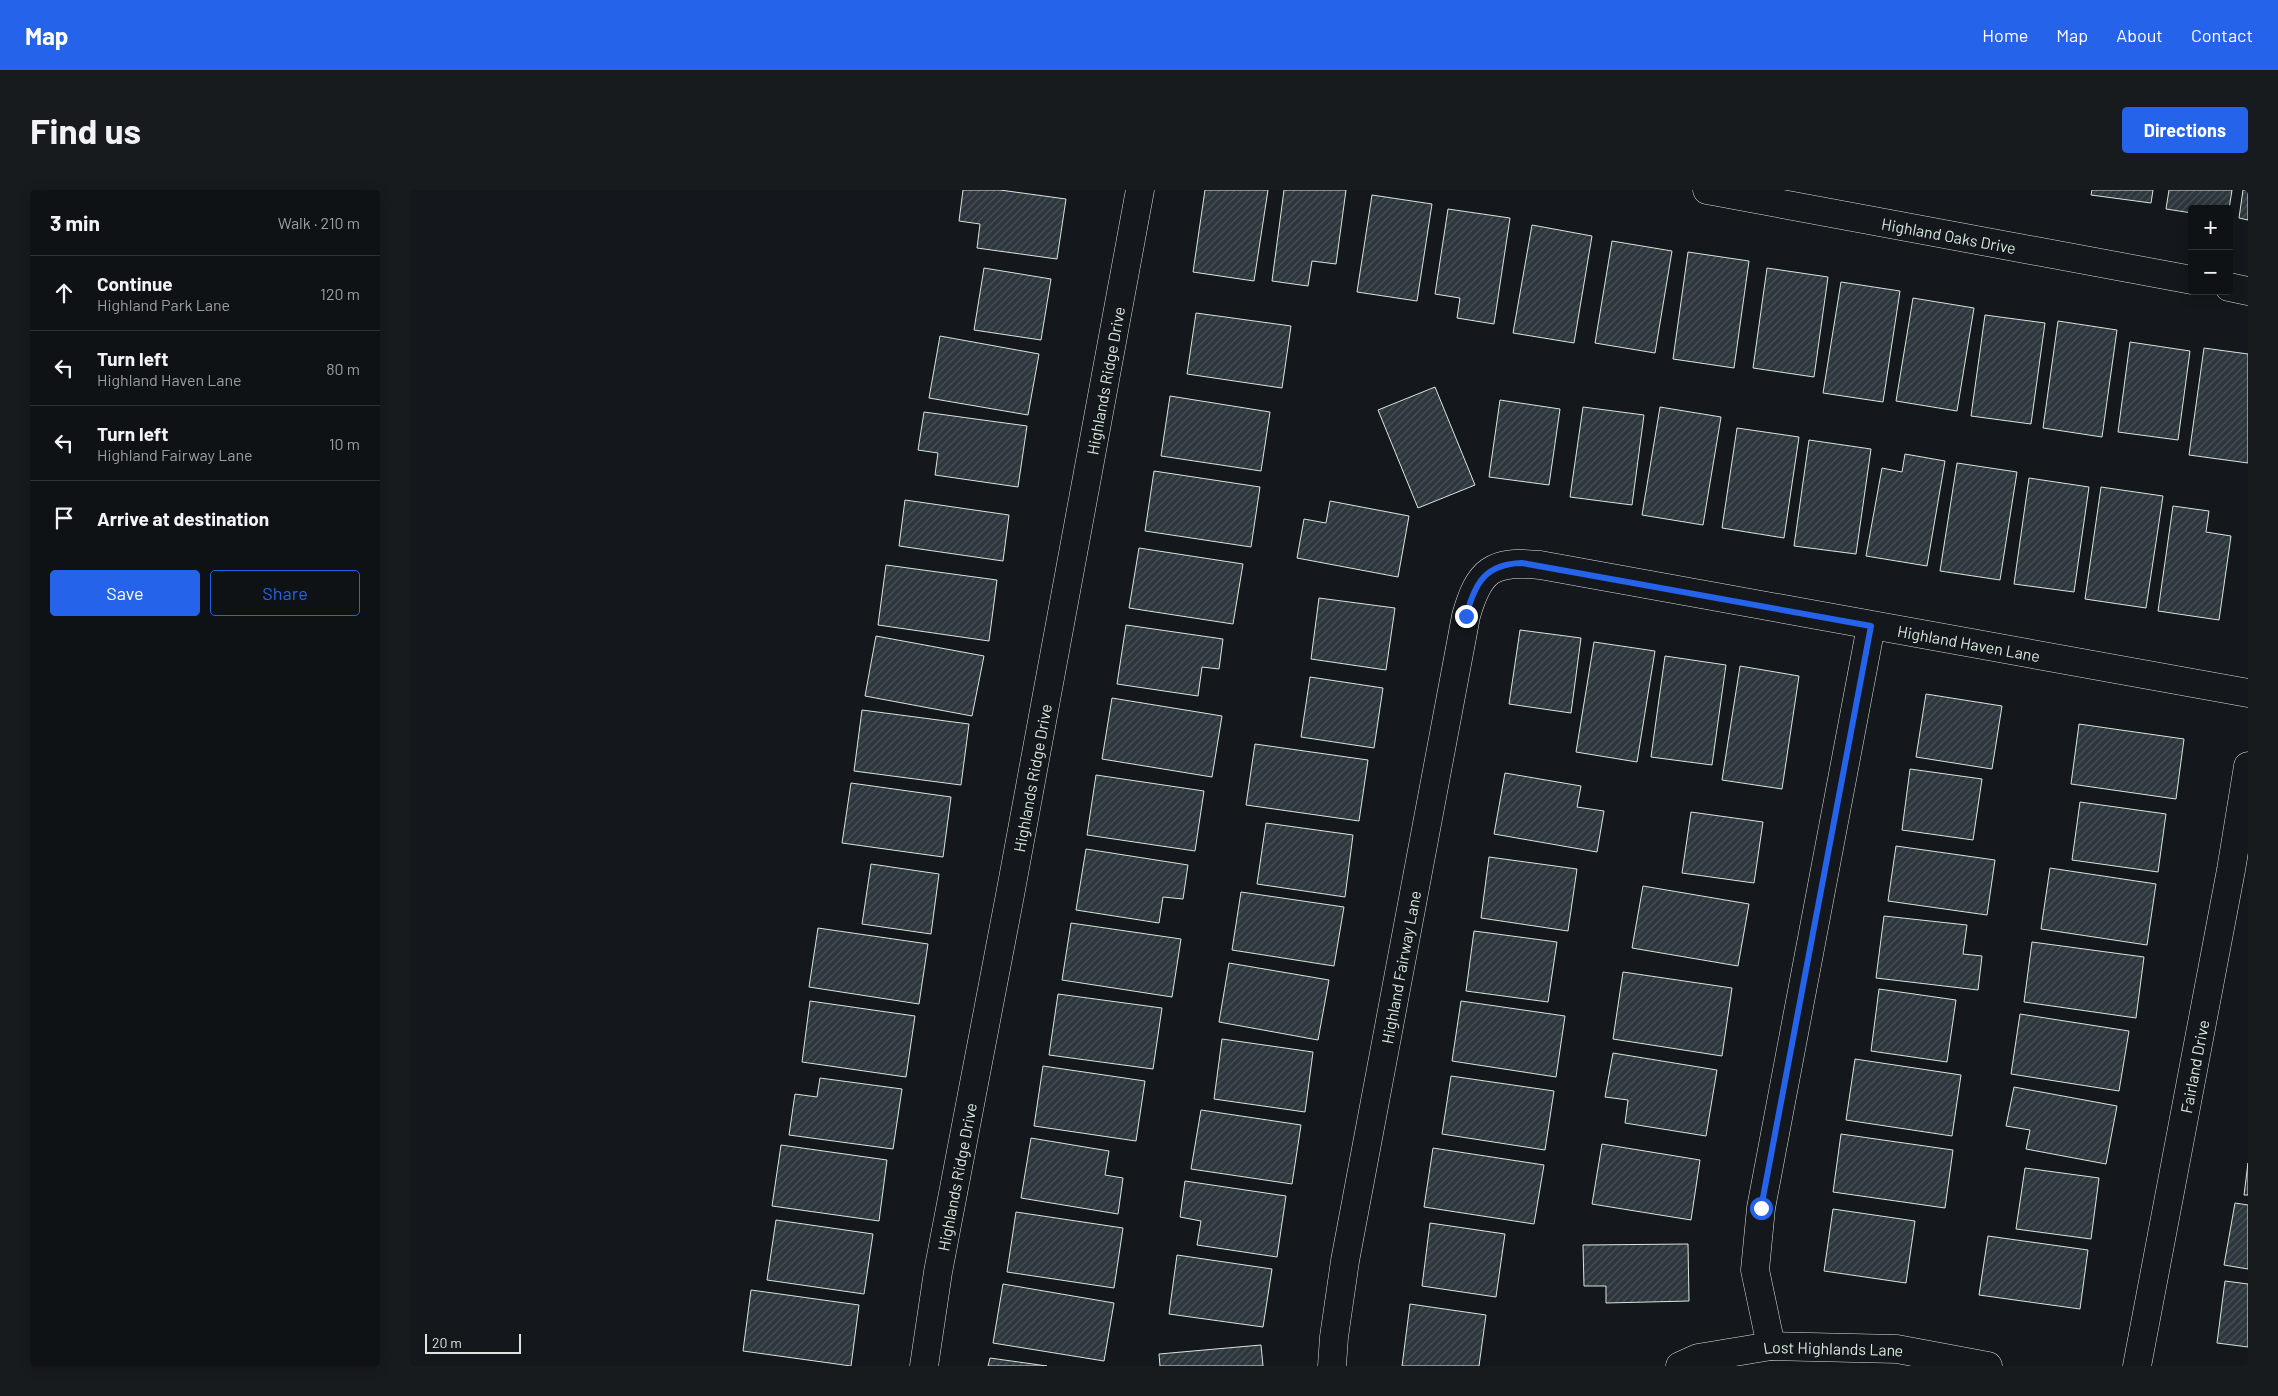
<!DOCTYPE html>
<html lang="en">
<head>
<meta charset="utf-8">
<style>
  :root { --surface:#0f1215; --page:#181b1e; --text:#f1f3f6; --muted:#9b9ea0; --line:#2f3234; --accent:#2563eb }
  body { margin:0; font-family:Barlow,sans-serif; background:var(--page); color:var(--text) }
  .controls { position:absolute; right:15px; top:15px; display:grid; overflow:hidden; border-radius:5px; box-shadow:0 2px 12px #0003 }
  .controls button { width:45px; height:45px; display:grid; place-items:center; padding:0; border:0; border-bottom:1px solid var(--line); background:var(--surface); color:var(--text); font:25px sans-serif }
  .scale { position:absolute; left:15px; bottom:12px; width:96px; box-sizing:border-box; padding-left:5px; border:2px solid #d8e6dc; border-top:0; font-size:14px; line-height:18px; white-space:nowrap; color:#d8e6dc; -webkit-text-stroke:4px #14181c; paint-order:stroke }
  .stop { position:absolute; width:15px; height:15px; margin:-11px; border:4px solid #2563eb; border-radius:50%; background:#fff }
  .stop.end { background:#2563eb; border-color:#fff; box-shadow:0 1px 5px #0008 }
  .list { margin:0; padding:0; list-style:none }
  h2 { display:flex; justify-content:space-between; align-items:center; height:65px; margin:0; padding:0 20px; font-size:21px }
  h2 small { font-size:16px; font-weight:400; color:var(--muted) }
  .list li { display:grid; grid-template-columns:32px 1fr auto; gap:15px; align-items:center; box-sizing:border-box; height:75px; padding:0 20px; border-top:1px solid var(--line) }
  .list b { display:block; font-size:19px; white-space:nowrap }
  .list p { margin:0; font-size:16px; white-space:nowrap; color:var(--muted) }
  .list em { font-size:16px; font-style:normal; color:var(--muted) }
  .actions { display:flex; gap:10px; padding:15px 20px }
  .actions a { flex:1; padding:11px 0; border:1px solid var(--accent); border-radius:5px; text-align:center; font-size:18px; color:var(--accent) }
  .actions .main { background:var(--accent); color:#fff }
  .icon { flex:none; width:28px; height:28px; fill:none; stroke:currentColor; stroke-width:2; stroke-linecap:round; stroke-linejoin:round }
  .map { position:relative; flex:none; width:1838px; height:1176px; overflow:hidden; border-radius:5px }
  header { display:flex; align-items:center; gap:30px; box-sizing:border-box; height:70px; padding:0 25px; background:var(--accent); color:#fff }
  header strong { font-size:24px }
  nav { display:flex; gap:28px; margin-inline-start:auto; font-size:18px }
  .intro { display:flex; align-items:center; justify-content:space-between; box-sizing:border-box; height:120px; padding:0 30px }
  h1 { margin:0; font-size:35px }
  .button { padding:12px 22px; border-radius:5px; background:var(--accent); color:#fff; font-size:18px; font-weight:700 }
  main { display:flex; gap:30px; padding:0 30px }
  aside { flex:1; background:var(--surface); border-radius:5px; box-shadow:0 2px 12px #0003 }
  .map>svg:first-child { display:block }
</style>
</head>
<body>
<header>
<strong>Map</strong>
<nav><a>Home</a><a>Map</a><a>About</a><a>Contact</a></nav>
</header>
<div class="intro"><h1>Find us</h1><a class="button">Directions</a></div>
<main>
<aside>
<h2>3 min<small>Walk · 210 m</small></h2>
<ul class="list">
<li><svg class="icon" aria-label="ahead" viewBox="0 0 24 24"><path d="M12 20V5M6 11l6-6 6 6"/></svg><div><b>Continue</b><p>Highland Park Lane</p></div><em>120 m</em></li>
<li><svg class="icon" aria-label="left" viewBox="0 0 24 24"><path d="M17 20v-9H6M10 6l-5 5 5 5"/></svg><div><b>Turn left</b><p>Highland Haven Lane</p></div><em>80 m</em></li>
<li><svg class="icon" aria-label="left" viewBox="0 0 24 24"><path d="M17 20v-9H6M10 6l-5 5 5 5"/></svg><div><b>Turn left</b><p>Highland Fairway Lane</p></div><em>10 m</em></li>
<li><svg class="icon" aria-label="arrive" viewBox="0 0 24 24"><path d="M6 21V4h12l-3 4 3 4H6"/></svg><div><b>Arrive at destination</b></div></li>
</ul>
<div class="actions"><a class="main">Save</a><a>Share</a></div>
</aside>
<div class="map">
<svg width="1838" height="1176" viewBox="0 0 1838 1176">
  <defs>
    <pattern id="building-hatch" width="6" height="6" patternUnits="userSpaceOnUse" patternTransform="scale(1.25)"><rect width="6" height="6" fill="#2c363c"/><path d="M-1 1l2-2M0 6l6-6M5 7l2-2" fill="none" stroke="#4a5358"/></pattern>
  </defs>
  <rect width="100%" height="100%" fill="#14181c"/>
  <path fill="url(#building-hatch)" stroke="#d8e6dc" d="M 553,0 L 590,0 L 656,9 L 647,69 L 567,58 L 570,34 L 549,31 Z
    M 795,0 L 858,0 L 844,91 L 783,82 Z
    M 874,0 L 936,0 L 926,74 L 902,71 L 898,96 L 862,91 Z
    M 1682,0 L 1743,0 L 1741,13 L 1681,5 Z
    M 1759,0 L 1822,0 L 1819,19 L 1782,19 L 1782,23 L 1756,19 Z
    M 1833,0 L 1838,0 L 1838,30 L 1829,28 Z
    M 962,5 L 1022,14 L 1007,111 L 947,102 Z
    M 1038,19 L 1100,28 L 1084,134 L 1047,128 L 1050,108 L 1025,104 Z
    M 1122,35 L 1182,46 L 1164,153 L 1103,143 Z
    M 1202,51 L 1262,61 L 1245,163 L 1185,153 Z
    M 1278,62 L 1339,71 L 1324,178 L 1263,169 Z
    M 574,78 L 641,89 L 631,150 L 564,140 Z
    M 1357,78 L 1418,87 L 1404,187 L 1343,178 Z
    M 1431,92 L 1490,101 L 1473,212 L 1413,203 Z
    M 1503,108 L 1564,118 L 1547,221 L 1486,211 Z
    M 786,123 L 881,136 L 872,198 L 777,184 Z
    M 1575,125 L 1635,133 L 1621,234 L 1561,226 Z
    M 1648,131 L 1707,140 L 1692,247 L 1633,238 Z
    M 530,146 L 629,164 L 618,225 L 519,208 Z
    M 1720,152 L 1780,161 L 1768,250 L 1708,242 Z
    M 1794,158 L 1838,164 L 1838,273 L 1779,265 Z
    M 1025,197 L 1065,295 L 1008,318 L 968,220 Z
    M 760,206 L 860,222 L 851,281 L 751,266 Z
    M 1090,210 L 1150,219 L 1139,295 L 1079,287 Z
    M 1173,217 L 1234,225 L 1222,315 L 1160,307 Z
    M 1250,217 L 1311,227 L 1293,335 L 1232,325 Z
    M 514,222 L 617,236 L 608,297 L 525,285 L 528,263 L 508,260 Z
    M 1327,238 L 1389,247 L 1374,348 L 1312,338 Z
    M 1399,250 L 1461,259 L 1446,364 L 1384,356 Z
    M 1495,264 L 1535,271 L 1517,376 L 1456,366 L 1472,278 L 1492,282 Z
    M 1547,273 L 1607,282 L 1590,390 L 1530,381 Z
    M 744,281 L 850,297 L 841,357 L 735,341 Z
    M 1619,288 L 1679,297 L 1664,402 L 1604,394 Z
    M 1691,297 L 1753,306 L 1736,418 L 1675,409 Z
    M 495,310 L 599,325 L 593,371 L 489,356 Z
    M 920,311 L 999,326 L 988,387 L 887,368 L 894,329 L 916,333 Z
    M 1763,316 L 1799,321 L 1796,342 L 1821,346 L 1809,430 L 1748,421 Z
    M 729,358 L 833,374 L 823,434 L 719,418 Z
    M 476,375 L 587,390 L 579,451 L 468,435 Z
    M 909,408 L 985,418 L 976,480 L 901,469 Z
    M 716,435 L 813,449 L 809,479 L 792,477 L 788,506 L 707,494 Z
    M 1110,440 L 1171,448 L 1161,523 L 1099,514 Z
    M 466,446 L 574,466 L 562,526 L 455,506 Z
    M 1184,452 L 1245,461 L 1227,572 L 1166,562 Z
    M 1255,466 L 1316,475 L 1302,575 L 1241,567 Z
    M 1330,476 L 1389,486 L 1372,599 L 1312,590 Z
    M 900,487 L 973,498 L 964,558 L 891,547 Z
    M 1516,504 L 1592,516 L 1582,579 L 1506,567 Z
    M 702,508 L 812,526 L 802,587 L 692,569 Z
    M 452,520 L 559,534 L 551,595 L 444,581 Z
    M 1669,534 L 1774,549 L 1766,609 L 1661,594 Z
    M 845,554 L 958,570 L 949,631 L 836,615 Z
    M 1500,579 L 1572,589 L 1563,650 L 1492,640 Z
    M 1095,583 L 1171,596 L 1167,617 L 1194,621 L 1187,662 L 1084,644 Z
    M 686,585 L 794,601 L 785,661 L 677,645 Z
    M 441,593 L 541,607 L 533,667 L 432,653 Z
    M 1670,612 L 1756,624 L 1748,682 L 1662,670 Z
    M 1281,622 L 1353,632 L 1344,693 L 1272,683 Z
    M 856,633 L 943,645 L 935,707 L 847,694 Z
    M 1486,656 L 1585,670 L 1577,725 L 1478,711 Z
    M 676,659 L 778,675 L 773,709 L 753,707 L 749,733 L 666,720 Z
    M 1079,667 L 1167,679 L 1158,741 L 1071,728 Z
    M 461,674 L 529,684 L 521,744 L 452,734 Z
    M 1640,678 L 1746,694 L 1737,755 L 1631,739 Z
    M 1233,696 L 1339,714 L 1328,776 L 1222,758 Z
    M 831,702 L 934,717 L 924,776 L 822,760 Z
    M 1474,726 L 1557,735 L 1553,764 L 1572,766 L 1568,800 L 1466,788 Z
    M 661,733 L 771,749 L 762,807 L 652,790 Z
    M 408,738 L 518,754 L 509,814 L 399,797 Z
    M 1064,741 L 1147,752 L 1138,812 L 1056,801 Z
    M 1622,752 L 1734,767 L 1726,828 L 1614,812 Z
    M 819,773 L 919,790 L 908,850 L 809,832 Z
    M 1213,782 L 1322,798 L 1312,866 L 1203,849 Z
    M 1469,799 L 1546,810 L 1537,872 L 1461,861 Z
    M 648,804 L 752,818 L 743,879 L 639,865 Z
    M 400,811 L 505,826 L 496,887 L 392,872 Z
    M 1051,811 L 1155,826 L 1146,887 L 1042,871 Z
    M 1610,824 L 1719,841 L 1709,901 L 1601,884 Z
    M 812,849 L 903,862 L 895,922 L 804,909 Z
    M 1203,863 L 1307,880 L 1296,946 L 1215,933 L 1218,910 L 1195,907 Z
    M 1445,869 L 1551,885 L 1542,946 L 1436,930 Z
    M 633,876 L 735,891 L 726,951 L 624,936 Z
    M 1041,886 L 1144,901 L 1135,960 L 1032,944 Z
    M 410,888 L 492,899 L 483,959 L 379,945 L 385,904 L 407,907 Z
    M 1604,897 L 1707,916 L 1696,974 L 1616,959 L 1620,940 L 1596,936 Z
    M 791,920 L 891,935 L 882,994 L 781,979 Z
    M 1431,944 L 1543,960 L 1535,1018 L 1423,1002 Z
    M 621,948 L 699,961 L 695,985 L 713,988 L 708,1024 L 611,1008 Z
    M 1192,954 L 1290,970 L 1281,1030 L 1182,1014 Z
    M 371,955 L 477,970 L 469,1031 L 362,1016 Z
    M 1023,958 L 1134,975 L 1124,1034 L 1014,1017 Z
    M 1838,973 L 1838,1005 L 1834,1005 Z
    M 1615,978 L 1689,988 L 1681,1049 L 1606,1039 Z
    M 775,991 L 876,1006 L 867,1067 L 787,1055 L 791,1031 L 770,1027 Z
    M 1825,1013 L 1838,1015 L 1838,1079 L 1814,1075 Z
    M 1423,1019 L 1505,1031 L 1496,1093 L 1414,1081 Z
    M 606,1022 L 713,1038 L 704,1098 L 597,1082 Z
    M 366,1030 L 463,1044 L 454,1104 L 357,1090 Z
    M 1020,1033 L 1095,1044 L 1086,1107 L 1012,1096 Z
    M 1578,1046 L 1678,1060 L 1670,1119 L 1569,1105 Z
    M 1278,1054 L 1279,1111 L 1196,1113 L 1196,1096 L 1174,1096 L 1173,1055 Z
    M 767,1065 L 862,1079 L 853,1137 L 759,1124 Z
    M 1815,1091 L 1838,1094 L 1838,1157 L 1807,1153 Z
    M 593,1094 L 704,1113 L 694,1171 L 583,1153 Z
    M 341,1100 L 449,1115 L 441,1176 L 333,1161 Z
    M 1000,1114 L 1076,1125 L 1069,1176 L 992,1176 Z
    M 851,1155 L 853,1176 L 750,1176 L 749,1164 Z
    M 580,1168 L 637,1176 L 578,1176 Z"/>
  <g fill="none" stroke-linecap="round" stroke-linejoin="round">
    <defs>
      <g id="street">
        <path id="s1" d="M 1297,0 L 1782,90"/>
        <path d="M 1819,97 L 1838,101"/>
        <path d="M 1361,1156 L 1345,1080 L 1351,1018 L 1461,436"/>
        <path id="s2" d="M 514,1176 L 528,1082 L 600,705 L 730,0"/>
        <path id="s3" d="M 922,1176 L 924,1147 L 935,1071 L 1056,426 C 1069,380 1082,370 1130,375 L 1838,503"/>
        <path id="s4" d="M 1270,1176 L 1288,1168 L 1361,1156 L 1487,1159 L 1578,1176"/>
        <path id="s5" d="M 1727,1176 L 1821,680 L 1838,576"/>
      </g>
    </defs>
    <use href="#street" stroke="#d8e6dc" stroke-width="29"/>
    <use href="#street" stroke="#14181c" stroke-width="28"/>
  </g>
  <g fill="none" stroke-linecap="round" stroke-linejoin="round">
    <path stroke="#2563eb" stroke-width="6" d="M 1056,426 C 1065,393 1075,374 1112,373 L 1461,436 L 1351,1018"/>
  </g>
  <g text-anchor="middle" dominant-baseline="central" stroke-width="4" stroke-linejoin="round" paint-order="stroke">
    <g font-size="16" fill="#d8e6dc" stroke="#14181c">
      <text stroke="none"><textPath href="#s1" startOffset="246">Highland Oaks Drive</textPath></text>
      <text stroke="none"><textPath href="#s2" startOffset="1002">Highlands Ridge Drive</textPath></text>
      <text stroke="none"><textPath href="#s3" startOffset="1301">Highland Haven Lane</textPath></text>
      <text stroke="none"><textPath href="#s2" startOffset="598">Highlands Ridge Drive</textPath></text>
      <text stroke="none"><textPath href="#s3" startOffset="405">Highland Fairway Lane</textPath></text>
      <text stroke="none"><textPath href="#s5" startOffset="305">Fairland Drive</textPath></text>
      <text stroke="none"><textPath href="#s2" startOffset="192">Highlands Ridge Drive</textPath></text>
      <text stroke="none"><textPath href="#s4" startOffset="156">Lost Highlands Lane</textPath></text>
    </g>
  </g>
</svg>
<div class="controls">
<button>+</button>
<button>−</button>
</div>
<div class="scale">20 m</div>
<div class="stop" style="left:1351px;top:1018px"></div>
<div class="stop end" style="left:1056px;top:426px"></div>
</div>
</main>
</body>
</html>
